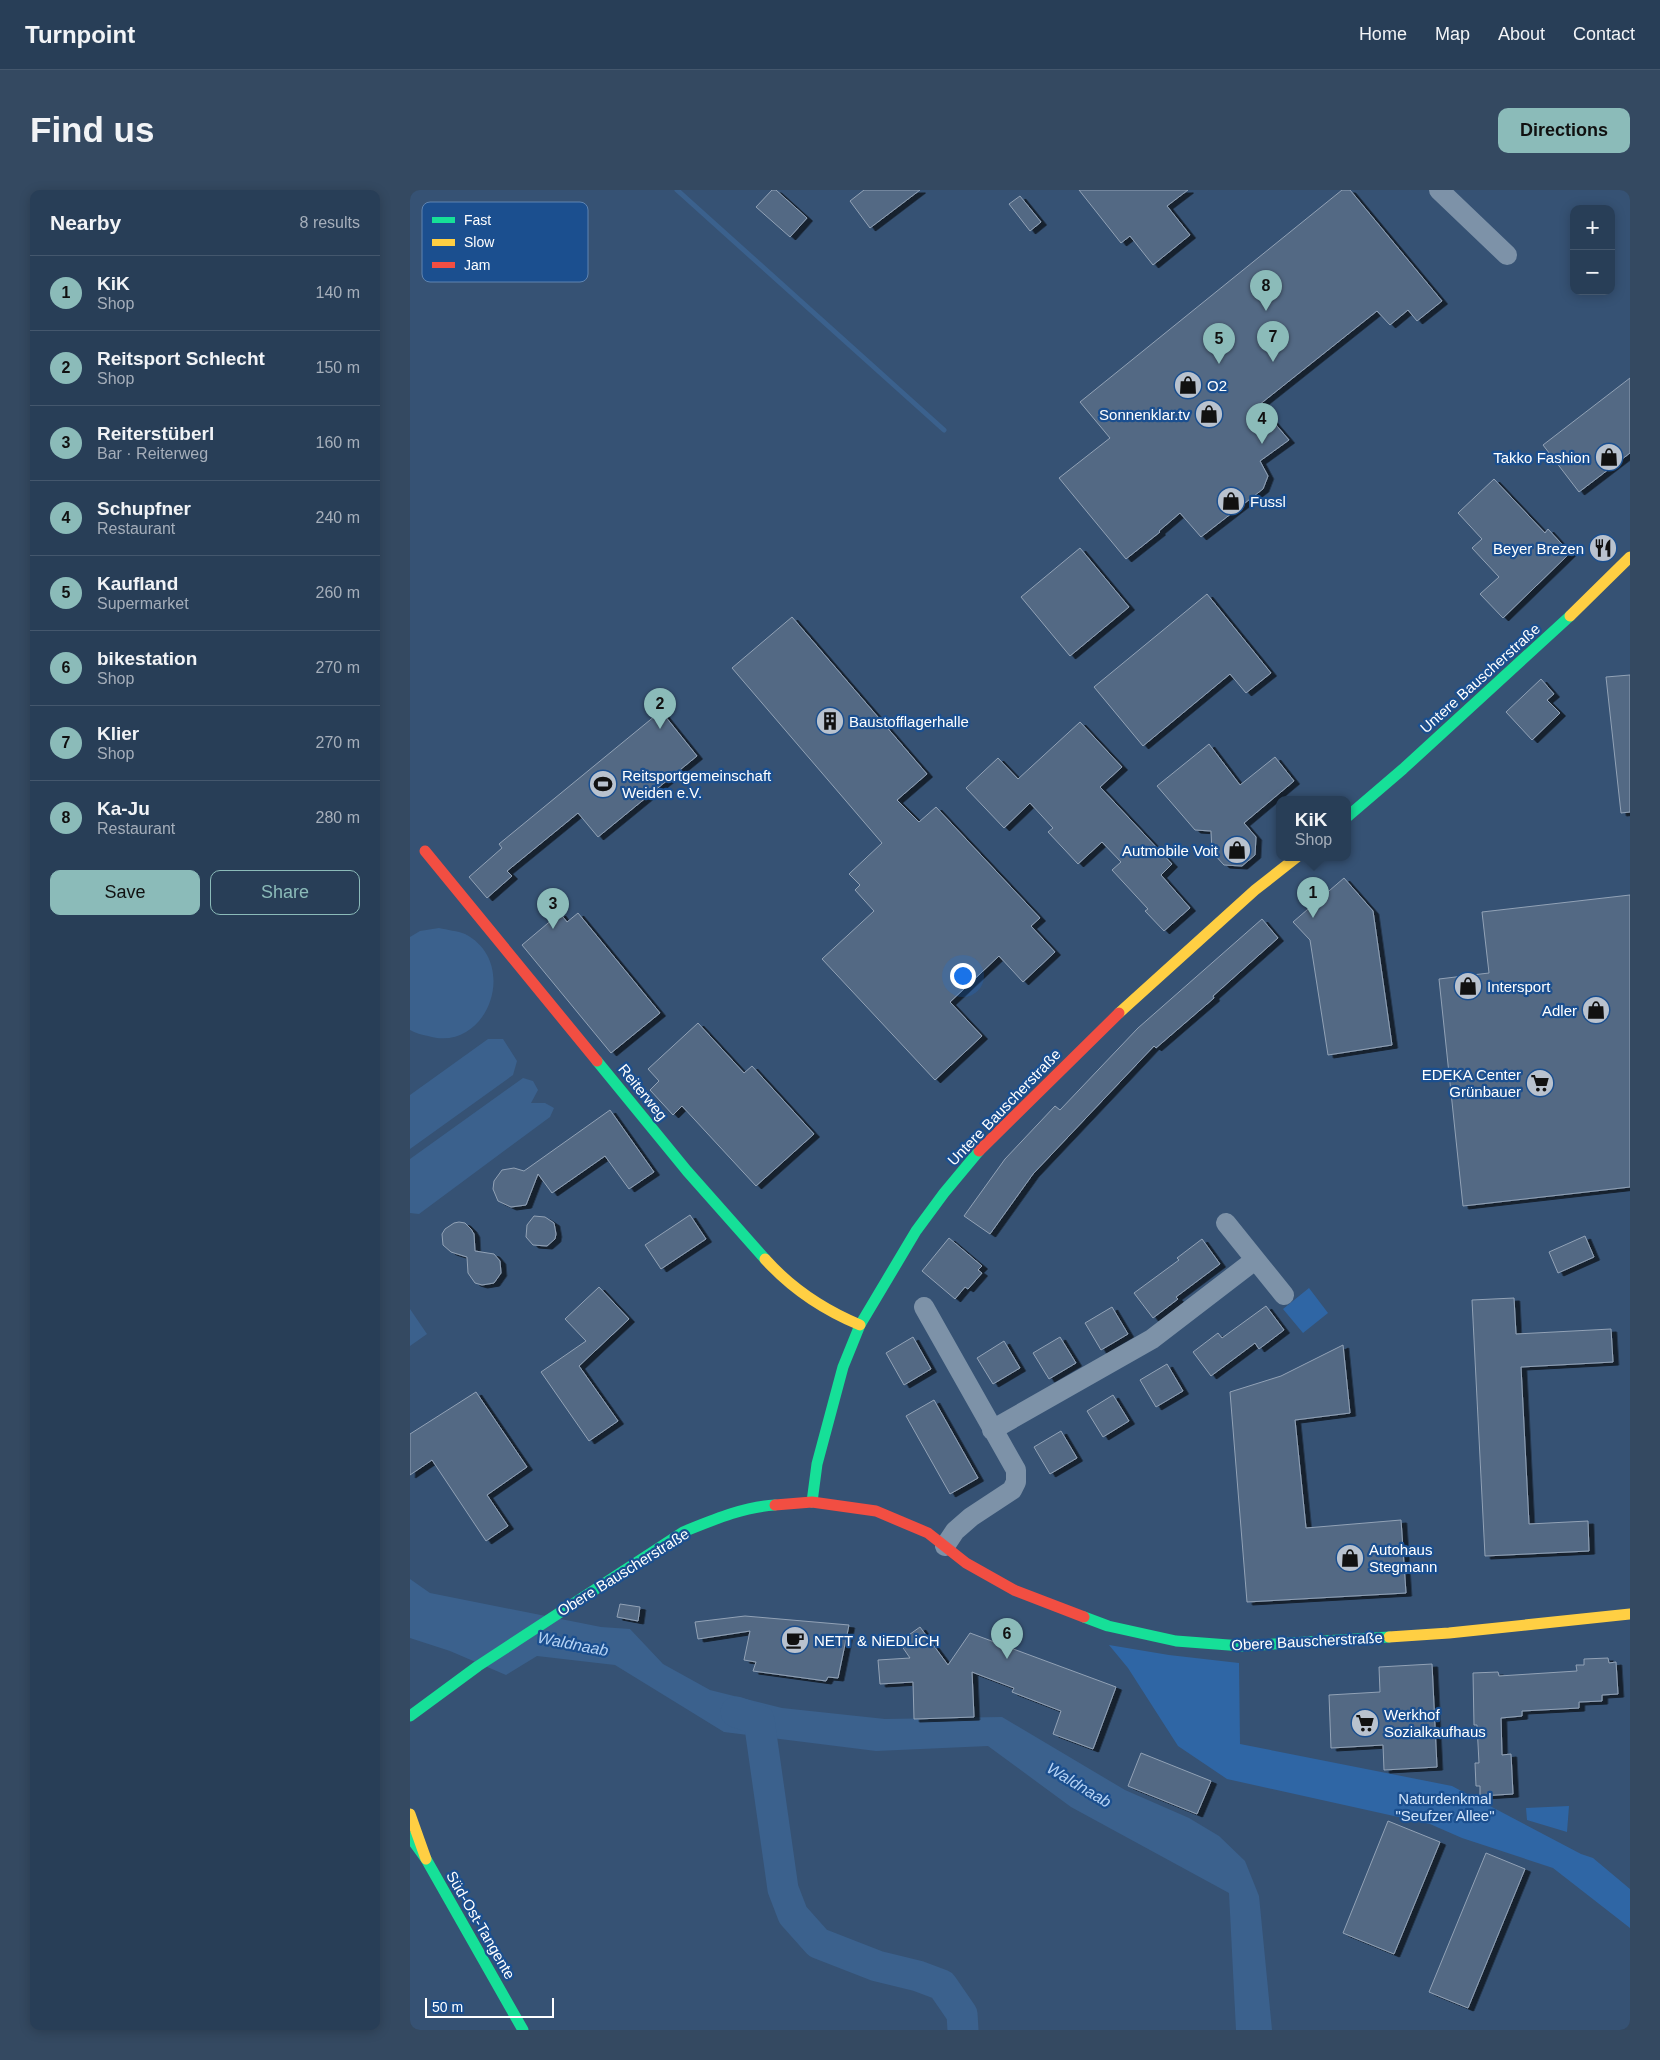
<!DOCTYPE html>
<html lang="en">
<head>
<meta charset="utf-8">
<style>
  :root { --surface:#283e57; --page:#344961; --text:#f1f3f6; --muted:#a5aeba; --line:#44576d; --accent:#8bbbb9 }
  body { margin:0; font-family:Helvetica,sans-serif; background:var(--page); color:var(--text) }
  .controls { position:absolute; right:15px; top:15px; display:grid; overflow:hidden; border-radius:10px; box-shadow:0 2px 12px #0003 }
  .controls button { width:45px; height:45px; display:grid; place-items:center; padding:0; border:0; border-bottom:1px solid var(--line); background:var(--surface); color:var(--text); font:25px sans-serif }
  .scale { position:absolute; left:15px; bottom:12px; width:129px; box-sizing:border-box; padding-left:5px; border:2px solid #fff; border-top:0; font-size:14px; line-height:18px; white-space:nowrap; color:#fff; -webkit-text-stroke:4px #1b4f8f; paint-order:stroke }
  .you { position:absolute; left:552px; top:785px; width:18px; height:18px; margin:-12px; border:4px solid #fff; border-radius:50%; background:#1a73e8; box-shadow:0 0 0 8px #1a73e833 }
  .badge { display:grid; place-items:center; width:32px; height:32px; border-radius:50%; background:var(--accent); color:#111; font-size:16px; font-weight:700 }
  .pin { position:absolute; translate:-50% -41px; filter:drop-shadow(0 1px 2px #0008) }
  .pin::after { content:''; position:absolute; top:26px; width:18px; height:15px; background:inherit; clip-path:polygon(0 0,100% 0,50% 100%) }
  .popup { position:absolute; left:866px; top:606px; width:75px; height:65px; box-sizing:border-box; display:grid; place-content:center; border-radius:10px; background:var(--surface); filter:drop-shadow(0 1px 4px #0005); font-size:16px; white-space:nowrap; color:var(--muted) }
  .popup b { font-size:19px; color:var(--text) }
  .popup::after { content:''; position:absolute; left:50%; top:100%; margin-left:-10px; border:10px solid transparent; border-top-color:var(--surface) }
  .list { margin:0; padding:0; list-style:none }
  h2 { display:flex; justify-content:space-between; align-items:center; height:65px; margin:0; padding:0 20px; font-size:21px }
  h2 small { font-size:16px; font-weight:400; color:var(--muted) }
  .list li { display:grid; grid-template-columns:32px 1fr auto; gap:15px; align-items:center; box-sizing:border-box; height:75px; padding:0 20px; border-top:1px solid var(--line) }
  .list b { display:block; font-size:19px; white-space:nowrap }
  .list p { margin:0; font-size:16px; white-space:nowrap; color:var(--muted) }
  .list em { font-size:16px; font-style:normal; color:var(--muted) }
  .actions { display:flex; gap:10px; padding:15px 20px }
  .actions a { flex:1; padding:11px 0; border:1px solid var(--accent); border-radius:10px; text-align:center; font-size:18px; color:var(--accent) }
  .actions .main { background:var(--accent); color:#111 }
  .map { position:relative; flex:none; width:1220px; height:1840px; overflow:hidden; border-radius:10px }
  header { display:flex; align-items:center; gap:30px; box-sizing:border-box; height:70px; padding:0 25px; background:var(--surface); border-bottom:1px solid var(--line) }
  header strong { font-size:24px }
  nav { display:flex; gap:28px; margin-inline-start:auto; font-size:18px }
  .intro { display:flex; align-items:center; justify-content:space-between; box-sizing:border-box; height:120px; padding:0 30px }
  h1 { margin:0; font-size:35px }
  .button { padding:12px 22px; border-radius:10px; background:var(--accent); color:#111; font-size:18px; font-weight:700 }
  main { display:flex; gap:30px; padding:0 30px }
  aside { flex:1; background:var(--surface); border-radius:10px; box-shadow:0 2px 12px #0003 }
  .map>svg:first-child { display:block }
</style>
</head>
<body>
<header>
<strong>Turnpoint</strong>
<nav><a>Home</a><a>Map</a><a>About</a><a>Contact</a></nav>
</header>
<div class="intro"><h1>Find us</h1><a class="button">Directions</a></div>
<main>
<aside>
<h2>Nearby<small>8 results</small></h2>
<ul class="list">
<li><span class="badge">1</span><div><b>KiK</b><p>Shop</p></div><em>140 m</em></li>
<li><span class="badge">2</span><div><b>Reitsport Schlecht</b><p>Shop</p></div><em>150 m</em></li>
<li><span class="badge">3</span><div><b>Reiterstüberl</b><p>Bar · Reiterweg</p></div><em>160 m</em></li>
<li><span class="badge">4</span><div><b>Schupfner</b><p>Restaurant</p></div><em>240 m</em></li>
<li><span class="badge">5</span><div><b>Kaufland</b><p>Supermarket</p></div><em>260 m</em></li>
<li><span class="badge">6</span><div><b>bikestation</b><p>Shop</p></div><em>270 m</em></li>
<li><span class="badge">7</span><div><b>Klier</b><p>Shop</p></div><em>270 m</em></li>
<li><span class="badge">8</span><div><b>Ka-Ju</b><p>Restaurant</p></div><em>280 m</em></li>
</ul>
<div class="actions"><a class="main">Save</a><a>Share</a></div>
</aside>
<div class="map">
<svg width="1220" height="1840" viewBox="0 0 1220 1840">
  <defs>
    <filter id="shadow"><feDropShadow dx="5.5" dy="3" stdDeviation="0" flood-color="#0009"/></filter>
  </defs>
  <rect width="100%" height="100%" fill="#365274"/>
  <path fill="#2f66a5" d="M 899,1098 L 918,1123 L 893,1143 L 873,1119 Z
    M 699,1455 L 759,1465 L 829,1473 L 830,1554 L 1042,1596 L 1171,1664 L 1183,1668 L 1220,1699 L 1220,1738 L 1143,1678 L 1052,1648 L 1020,1634 L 817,1589 L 768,1556 L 718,1478 Z
    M 1159,1616 L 1157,1642 L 1117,1630 L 1116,1618 Z"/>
  <path fill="#3b618d" d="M 29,738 C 37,740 48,741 55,744 C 111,773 77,864 18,846 C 12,845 5,843 0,840 L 0,747 L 10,741 Z
    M 78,849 L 93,849 L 107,871 L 103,885 L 0,959 L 0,905 Z
    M 113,888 L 123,891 L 128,900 L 121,913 L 135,913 L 144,918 L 140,927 L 9,1024 L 0,1023 L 0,969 Z
    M 0,1119 L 17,1144 L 0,1156 Z
    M 0,1389 L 20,1403 L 191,1437 L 220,1439 L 253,1474 L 300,1500 L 372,1518 L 475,1529 L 592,1527 L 715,1600 L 779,1628 L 809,1646 L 835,1671 L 849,1706 L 862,1840 L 826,1840 L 819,1703 L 661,1617 L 578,1556 L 466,1561 L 314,1542 L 205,1475 L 127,1466 L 96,1485 L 40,1461 L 0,1448 Z"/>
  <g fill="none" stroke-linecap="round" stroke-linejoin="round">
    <path stroke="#3b618d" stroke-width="5" d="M 267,0 L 534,240"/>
    <path stroke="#3b618d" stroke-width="31" d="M 326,1522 L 349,1530 L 373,1699 L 383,1725 L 408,1753 L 467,1776 L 508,1786 L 532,1795 L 552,1824 L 553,1840"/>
  </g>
  <path fill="#526984" stroke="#92a2b6" filter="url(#shadow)" d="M 362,0 L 366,0 L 397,28 L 380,47 L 346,17 Z
    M 454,0 L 510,0 L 460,38 L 440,11 Z
    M 669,0 L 778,0 L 757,16 L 780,45 L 743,75 L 720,46 L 711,53 Z
    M 932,0 L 940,0 L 1032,111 L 1007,131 L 998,120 L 980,135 L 967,121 L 849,215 L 879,250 L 850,271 L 858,286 L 853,299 L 791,347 L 770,323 L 749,341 L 750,342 L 716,369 L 649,288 L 700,248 L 670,212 Z
    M 610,6 L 631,32 L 620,41 L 599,14 Z
    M 1220,188 L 1220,263 L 1169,302 L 1133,255 Z
    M 1084,289 L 1135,343 L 1138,339 L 1160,363 L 1093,428 L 1070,404 L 1089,387 L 1062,358 L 1072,349 L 1048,323 Z
    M 670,358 L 719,417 L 660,466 L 611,407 Z
    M 797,404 L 861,483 L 836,503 L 820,484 L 733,556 L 684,497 Z
    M 382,427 L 517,584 L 487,610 L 509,632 L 526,617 L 630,728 L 621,736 L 645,762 L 613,792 L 589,766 L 540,812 L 572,846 L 525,890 L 412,769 L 464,721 L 445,700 L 450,695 L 439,684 L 472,653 L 322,478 Z
    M 1220,485 L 1220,622 L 1211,623 L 1196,487 Z
    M 1131,489 L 1144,504 L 1137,510 L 1150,523 L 1122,550 L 1096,522 Z
    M 251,521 L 287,566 L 188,647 L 168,623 L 97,681 L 102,686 L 77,708 L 59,687 L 92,658 L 89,654 Z
    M 670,532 L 712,577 L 690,597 L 762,674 L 751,685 L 780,718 L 754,741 L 735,721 L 738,719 L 702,680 L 711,672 L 692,652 L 668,674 L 638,642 L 643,638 L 620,613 L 594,638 L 556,598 L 588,568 L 608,589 Z
    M 799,554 L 830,595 L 865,567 L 884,591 L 834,633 L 846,647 L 845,665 L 832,676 L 814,675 L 802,662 L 801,641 L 785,640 L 747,596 Z
    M 934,688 L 963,721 L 982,855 L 918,865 L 900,750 L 883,732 Z
    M 1220,705 L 1220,997 L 1053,1016 L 1029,789 L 1079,783 L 1072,722 Z
    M 150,723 L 157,732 L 168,723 L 250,823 L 201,863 L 112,755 Z
    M 852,729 L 868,748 L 803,806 L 804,808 L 746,858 L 744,856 L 623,984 L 580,1044 L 554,1026 L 595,969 L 645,916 L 650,920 L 728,838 Z
    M 288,833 L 334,883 L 342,876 L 404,944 L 346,996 L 272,916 L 263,925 L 240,900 L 249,891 L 238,879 Z
    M 200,920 L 244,982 L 219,999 L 195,966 L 142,1003 L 128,984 L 116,1015 L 101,1017 L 88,1011 L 83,999 L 84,991 L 92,980 L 104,978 L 114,981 Z
    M 280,1025 L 296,1049 L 251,1079 L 235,1055 Z
    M 124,1026 L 135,1027 L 144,1033 L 146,1044 L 145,1049 L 137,1056 L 123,1055 L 116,1047 L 117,1035 Z
    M 49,1032 L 55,1033 L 61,1039 L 64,1044 L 65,1061 L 84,1064 L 90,1071 L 91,1083 L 84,1093 L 72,1095 L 65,1093 L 58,1083 L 57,1067 L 41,1062 L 33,1055 L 32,1044 L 35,1039 L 44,1033 Z
    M 1175,1046 L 1184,1067 L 1148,1083 L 1139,1062 Z
    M 539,1048 L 572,1076 L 568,1080 L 572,1083 L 558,1099 L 555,1097 L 545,1109 L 512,1081 Z
    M 792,1049 L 810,1074 L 766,1107 L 768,1109 L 743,1128 L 724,1103 L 769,1070 L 767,1068 Z
    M 189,1097 L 219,1129 L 169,1176 L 208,1231 L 179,1251 L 131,1182 L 176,1151 L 155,1129 Z
    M 1104,1108 L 1106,1144 L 1201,1139 L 1203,1172 L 1111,1177 L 1119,1334 L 1178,1331 L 1179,1361 L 1075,1366 L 1062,1110 Z
    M 856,1116 L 874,1140 L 849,1159 L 845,1153 L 801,1186 L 783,1162 L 808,1143 L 812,1148 Z
    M 702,1117 L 718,1144 L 691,1160 L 675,1133 Z
    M 503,1147 L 521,1179 L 494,1195 L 476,1163 Z
    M 650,1147 L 666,1173 L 639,1189 L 623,1163 Z
    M 594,1151 L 610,1178 L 583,1194 L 567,1168 Z
    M 933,1155 L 940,1223 L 885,1230 L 896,1338 L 991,1330 L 996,1403 L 837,1412 L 820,1202 L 871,1186 Z
    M 757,1174 L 773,1201 L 746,1217 L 730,1190 Z
    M 66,1202 L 117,1277 L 77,1305 L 98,1336 L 76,1351 L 22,1270 L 0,1285 L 0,1244 Z
    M 703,1205 L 719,1231 L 693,1247 L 677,1221 Z
    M 524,1210 L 568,1288 L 540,1304 L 496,1226 Z
    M 651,1241 L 667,1268 L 640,1284 L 624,1257 Z
    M 210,1414 L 230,1417 L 228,1431 L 207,1427 Z
    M 335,1426 L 439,1435 L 428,1488 L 418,1487 L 416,1491 L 343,1481 L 346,1472 L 334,1470 L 340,1441 L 288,1449 L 285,1432 Z
    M 510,1437 L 538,1475 L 560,1443 L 706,1497 L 683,1559 L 643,1544 L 651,1521 L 602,1502 L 604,1498 L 562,1482 L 564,1527 L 504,1529 L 503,1492 L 470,1494 L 468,1470 L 500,1468 L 489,1452 Z
    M 1198,1468 L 1199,1473 L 1206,1472 L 1208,1504 L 1192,1505 L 1192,1511 L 1169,1512 L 1169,1518 L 1112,1521 L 1112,1526 L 1091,1528 L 1092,1565 L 1101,1564 L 1103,1604 L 1070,1606 L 1070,1596 L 1066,1596 L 1065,1573 L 1069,1573 L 1067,1535 L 1064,1535 L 1063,1483 L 1088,1482 L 1089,1486 L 1167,1481 L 1166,1475 L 1174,1475 L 1174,1469 Z
    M 1022,1474 L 1027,1577 L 974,1580 L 973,1555 L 921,1558 L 919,1505 L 970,1502 L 969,1477 Z
    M 731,1563 L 801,1591 L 787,1624 L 718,1596 Z
    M 978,1631 L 1030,1652 L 984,1764 L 933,1743 Z
    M 1076,1663 L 1115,1679 L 1058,1818 L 1019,1802 Z"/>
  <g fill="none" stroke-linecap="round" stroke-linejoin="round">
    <path stroke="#7d92a8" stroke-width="20" d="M 1029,0 L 1097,65
      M 816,1033 L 874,1105
      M 514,1117 L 606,1280 L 606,1292 L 602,1300 L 561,1327 L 545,1341 L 535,1356
      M 582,1240 L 742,1149 L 845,1070"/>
    <path stroke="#16e098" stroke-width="11" d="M 937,627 L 993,579 L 1160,426
      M 187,871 L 277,981 L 355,1069
      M 402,1312 L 407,1274 L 433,1177 L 450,1135 L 506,1041 L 534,1003 L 569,961
      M 674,1427 L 698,1436 L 766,1451 L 832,1456 L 979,1447
      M 0,1526 L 68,1476 L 273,1342 C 303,1330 333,1317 365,1315
      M 0,1647 L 16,1669 L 113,1840"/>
    <path stroke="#ffcf43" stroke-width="11" d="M 1160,426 L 1220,367
      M 709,823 L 845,700 L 887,667
      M 355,1069 C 381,1098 414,1120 450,1135
      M 979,1447 L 1039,1443 L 1220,1424
      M 0,1624 L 16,1669"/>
    <path stroke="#f24e42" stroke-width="11" d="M 15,661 L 187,871
      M 569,961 L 709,823
      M 365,1315 L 402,1312 L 466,1321 L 518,1343 L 556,1373 L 604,1400 L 674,1427"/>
  </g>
  <defs>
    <symbol id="shop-disc" viewBox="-11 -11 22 22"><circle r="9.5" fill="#b9c2ce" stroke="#1b4f8f"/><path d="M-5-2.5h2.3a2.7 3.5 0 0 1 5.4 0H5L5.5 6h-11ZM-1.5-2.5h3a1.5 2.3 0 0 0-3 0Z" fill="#111"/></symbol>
    <symbol id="restaurant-disc" viewBox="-11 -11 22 22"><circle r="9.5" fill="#b9c2ce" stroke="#1b4f8f"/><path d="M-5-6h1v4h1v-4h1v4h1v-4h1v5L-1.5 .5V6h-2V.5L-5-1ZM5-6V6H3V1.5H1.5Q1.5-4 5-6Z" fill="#111"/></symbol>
    <symbol id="building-disc" viewBox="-11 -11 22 22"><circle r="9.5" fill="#b9c2ce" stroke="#1b4f8f"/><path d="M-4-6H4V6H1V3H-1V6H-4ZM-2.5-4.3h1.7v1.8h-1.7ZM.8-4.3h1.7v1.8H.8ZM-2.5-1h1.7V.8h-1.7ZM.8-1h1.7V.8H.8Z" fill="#111"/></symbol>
    <symbol id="stadium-disc" viewBox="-11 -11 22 22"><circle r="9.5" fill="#b9c2ce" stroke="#1b4f8f"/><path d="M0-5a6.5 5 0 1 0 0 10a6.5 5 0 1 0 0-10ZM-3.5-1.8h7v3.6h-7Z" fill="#111"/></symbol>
    <symbol id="supermarket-disc" viewBox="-11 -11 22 22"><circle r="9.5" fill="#b9c2ce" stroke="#1b4f8f"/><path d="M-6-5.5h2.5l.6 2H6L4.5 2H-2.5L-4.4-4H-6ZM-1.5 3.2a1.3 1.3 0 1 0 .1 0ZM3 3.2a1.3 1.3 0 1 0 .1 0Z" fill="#111"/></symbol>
    <symbol id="cafe-disc" viewBox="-11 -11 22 22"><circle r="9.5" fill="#b9c2ce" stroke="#1b4f8f"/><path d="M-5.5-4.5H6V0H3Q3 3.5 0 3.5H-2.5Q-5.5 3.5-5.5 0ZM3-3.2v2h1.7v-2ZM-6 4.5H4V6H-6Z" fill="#111"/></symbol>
  </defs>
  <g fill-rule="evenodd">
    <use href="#shop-disc" x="762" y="179" width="32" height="32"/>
    <use href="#shop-disc" x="783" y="208" width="32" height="32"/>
    <use href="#shop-disc" x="1183" y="251" width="32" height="32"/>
    <use href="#shop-disc" x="805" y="295" width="32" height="32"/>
    <use href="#restaurant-disc" x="1177" y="342" width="32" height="32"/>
    <use href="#building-disc" x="404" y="515" width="32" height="32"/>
    <use href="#stadium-disc" x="177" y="578" width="32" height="32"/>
    <use href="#shop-disc" x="811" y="644" width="32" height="32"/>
    <use href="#shop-disc" x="1042" y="780" width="32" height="32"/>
    <use href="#shop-disc" x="1170" y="804" width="32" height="32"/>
    <use href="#supermarket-disc" x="1114" y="877" width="32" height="32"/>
    <use href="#shop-disc" x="924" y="1352" width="32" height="32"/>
    <use href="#cafe-disc" x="369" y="1434" width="32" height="32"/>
    <use href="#supermarket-disc" x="939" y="1517" width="32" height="32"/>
  </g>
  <g text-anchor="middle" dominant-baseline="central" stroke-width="4.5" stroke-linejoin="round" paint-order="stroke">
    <g font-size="15" fill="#fff" stroke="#1b4f8f" text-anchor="start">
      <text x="797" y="195">O2</text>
      <text x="780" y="224" text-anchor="end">Sonnenklar.tv</text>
      <text x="1180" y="267" text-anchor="end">Takko Fashion</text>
      <text x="840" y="311">Fussl</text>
      <text x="1174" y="358" text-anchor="end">Beyer Brezen</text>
      <text x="439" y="531">Baustofflagerhalle</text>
      <text x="212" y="585">Reitsportgemeinschaft<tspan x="212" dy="17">Weiden e.V.</tspan></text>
      <text x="808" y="660" text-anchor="end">Autmobile Voit</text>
      <text x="1077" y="796">Intersport</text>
      <text x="1167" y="820" text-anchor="end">Adler</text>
      <text x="1111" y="884" text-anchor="end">EDEKA Center<tspan x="1111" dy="17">Grünbauer</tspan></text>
      <text x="959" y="1359">Autohaus<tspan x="959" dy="17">Stegmann</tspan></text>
      <text x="404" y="1450">NETT &amp; NiEDLiCH</text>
      <text x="974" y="1524">Werkhof<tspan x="974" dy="17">Sozialkaufhaus</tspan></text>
    </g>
    <g font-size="15" fill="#fff" stroke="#1b4f8f">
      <text transform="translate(1070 488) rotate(-42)">Untere Bauscherstraße</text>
      <text transform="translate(233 902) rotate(51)">Reiterweg</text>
      <text transform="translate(594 917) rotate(-46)">Untere Bauscherstraße</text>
      <text transform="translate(213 1382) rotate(-32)">Obere Bauscherstraße</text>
      <text transform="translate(897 1451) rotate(-3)">Obere Bauscherstraße</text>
      <text transform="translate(71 1735) rotate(60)">Süd-Ost-Tangente</text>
    </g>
    <g font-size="15" fill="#cfe3fa" stroke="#1b4f8f">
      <text x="1035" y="1608">Naturdenkmal<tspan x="1035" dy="17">"Seufzer Allee"</tspan></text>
    </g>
    <g font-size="16" font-style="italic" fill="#b5d3f5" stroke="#1b4f8f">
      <text transform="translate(163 1454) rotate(11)">Waldnaab</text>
      <text transform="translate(669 1595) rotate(31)">Waldnaab</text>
    </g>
  </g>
  <rect x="12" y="12" width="166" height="80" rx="8" fill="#1b4f8f" stroke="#5f84b1" stroke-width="1"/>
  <rect x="22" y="27" width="23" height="6" fill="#16e098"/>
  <rect x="22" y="49" width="23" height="7" fill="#ffcf43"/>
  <rect x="22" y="72" width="23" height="6" fill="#f24e42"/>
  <g font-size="14" fill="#fff">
    <text x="54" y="35">Fast</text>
    <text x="54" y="57">Slow</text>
    <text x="54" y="80">Jam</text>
  </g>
</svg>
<div class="controls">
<button>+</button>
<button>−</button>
</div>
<div class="scale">50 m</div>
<div class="you"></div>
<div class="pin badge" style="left:903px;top:728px">1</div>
<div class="popup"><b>KiK</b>Shop</div>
<div class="pin badge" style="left:250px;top:539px">2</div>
<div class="pin badge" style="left:143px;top:739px">3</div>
<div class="pin badge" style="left:852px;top:254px">4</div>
<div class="pin badge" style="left:809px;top:174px">5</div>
<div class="pin badge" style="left:597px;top:1469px">6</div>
<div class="pin badge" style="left:863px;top:172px">7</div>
<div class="pin badge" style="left:856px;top:121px">8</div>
</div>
</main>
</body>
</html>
